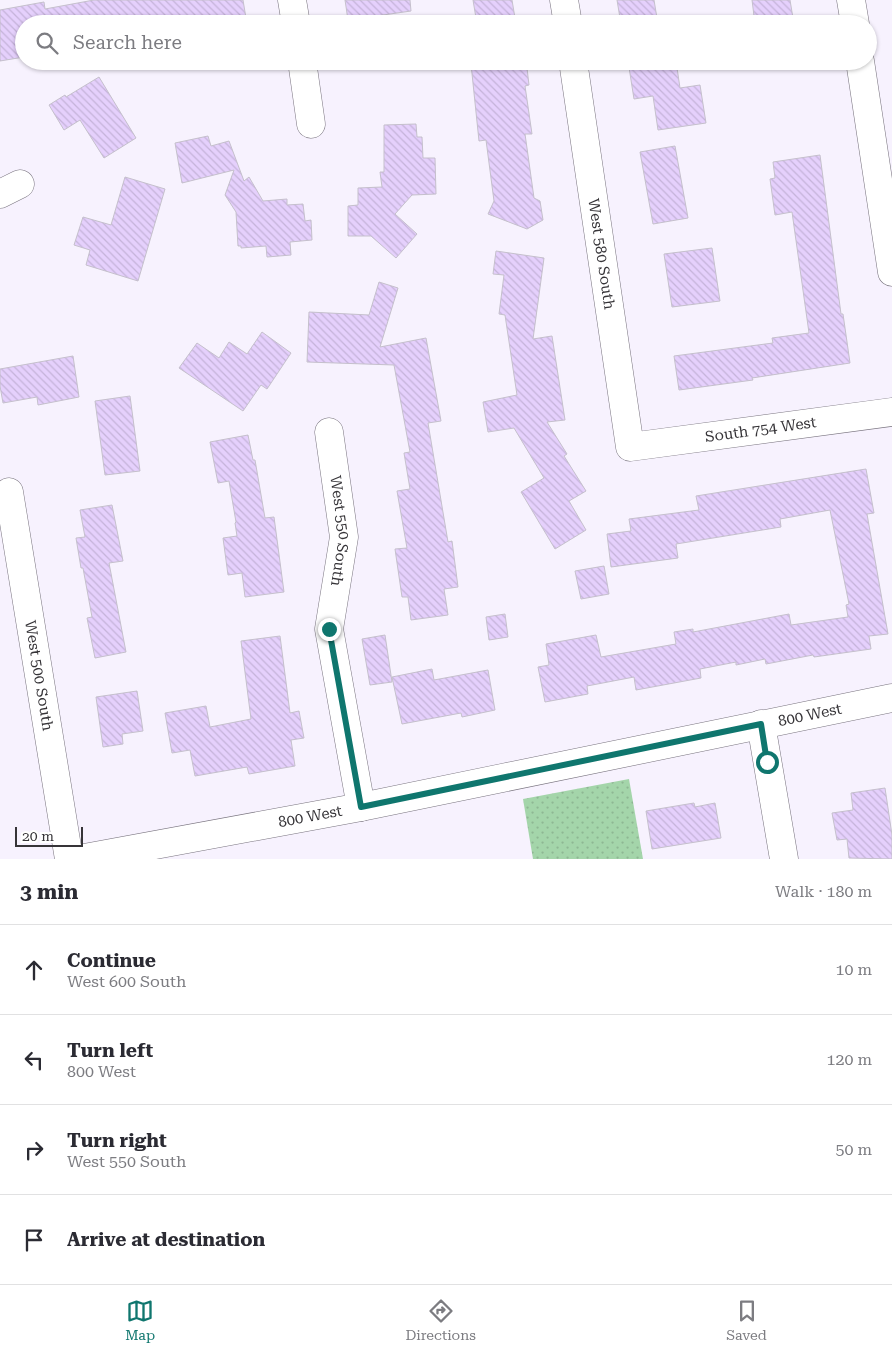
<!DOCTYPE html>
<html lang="en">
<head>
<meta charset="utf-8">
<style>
  :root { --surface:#fff; --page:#f7f7f7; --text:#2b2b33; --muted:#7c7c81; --line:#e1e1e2; --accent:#0f766e }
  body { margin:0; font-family:"Roboto Serif",serif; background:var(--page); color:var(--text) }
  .scale { position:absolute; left:15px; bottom:12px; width:68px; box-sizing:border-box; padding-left:5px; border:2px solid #363438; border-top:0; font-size:14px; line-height:18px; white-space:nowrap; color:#363438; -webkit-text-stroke:4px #fff; paint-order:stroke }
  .stop { position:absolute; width:15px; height:15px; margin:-11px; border:4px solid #0f766e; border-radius:50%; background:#fff }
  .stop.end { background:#0f766e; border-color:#fff; box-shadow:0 1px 5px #0008 }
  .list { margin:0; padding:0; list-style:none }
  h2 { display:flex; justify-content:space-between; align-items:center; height:65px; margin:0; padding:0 20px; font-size:21px }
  h2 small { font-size:16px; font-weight:400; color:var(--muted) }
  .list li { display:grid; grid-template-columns:32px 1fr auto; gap:15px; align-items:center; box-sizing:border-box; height:90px; padding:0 20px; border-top:1px solid var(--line) }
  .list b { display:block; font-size:19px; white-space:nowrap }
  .list p { margin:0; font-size:16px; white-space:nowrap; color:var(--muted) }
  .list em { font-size:16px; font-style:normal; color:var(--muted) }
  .icon { flex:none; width:28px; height:28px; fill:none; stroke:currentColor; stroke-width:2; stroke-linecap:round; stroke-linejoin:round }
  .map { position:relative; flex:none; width:892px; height:859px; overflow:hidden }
  .search { position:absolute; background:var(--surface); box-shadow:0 1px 4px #0004; left:15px; right:15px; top:15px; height:55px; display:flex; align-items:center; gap:12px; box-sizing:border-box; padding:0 18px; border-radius:28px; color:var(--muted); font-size:19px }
  .sheet { height:425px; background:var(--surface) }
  nav { display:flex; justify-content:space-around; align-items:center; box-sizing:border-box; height:70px; border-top:1px solid var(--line); background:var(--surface); font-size:14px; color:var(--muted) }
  nav a { display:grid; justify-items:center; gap:2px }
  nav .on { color:var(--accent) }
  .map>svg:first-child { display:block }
</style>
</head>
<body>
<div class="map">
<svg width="892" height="859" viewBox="0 0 892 859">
  <defs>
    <pattern id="grass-dots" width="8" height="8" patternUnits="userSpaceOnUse" patternTransform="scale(1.25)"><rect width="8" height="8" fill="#a4d5aa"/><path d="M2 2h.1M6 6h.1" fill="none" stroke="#8eb793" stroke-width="1.8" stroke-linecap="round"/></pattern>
    <pattern id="building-back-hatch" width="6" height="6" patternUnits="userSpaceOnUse" patternTransform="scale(1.25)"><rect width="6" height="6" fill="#e5d0fc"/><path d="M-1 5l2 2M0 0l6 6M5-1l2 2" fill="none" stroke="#c5b3d9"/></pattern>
  </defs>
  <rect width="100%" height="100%" fill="#f7f2fe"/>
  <path fill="url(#grass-dots)" d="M 629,779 L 643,859 L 533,859 L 523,799 Z"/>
  <path fill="url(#building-back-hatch)" stroke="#c5c0cc" d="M 94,0 L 243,0 L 247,24 L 218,24 L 217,19 L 186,24 L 24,24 L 24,57 L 0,61 L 0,10 L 44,2 L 45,9 Z
    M 345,0 L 410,0 L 411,11 L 348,20 Z
    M 473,0 L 512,0 L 516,24 L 477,24 Z
    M 617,0 L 654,0 L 658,24 L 621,24 Z
    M 752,0 L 790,0 L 794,24 L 755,24 Z
    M 491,61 L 516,61 L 517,69 L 527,68 L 529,85 L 525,86 L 532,134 L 525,134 L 534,198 L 540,201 L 543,220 L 527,229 L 488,214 L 494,201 L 486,140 L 479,141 L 471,64 Z
    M 628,61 L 676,61 L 680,88 L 700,85 L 706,123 L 658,130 L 653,96 L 634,99 Z
    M 99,77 L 136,138 L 104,158 L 80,120 L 64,130 L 49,105 L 65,95 L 66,97 Z
    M 416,124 L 417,137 L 422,137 L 423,158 L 435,158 L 436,194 L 412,195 L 395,214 L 417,234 L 396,258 L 371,236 L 348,236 L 348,206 L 358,205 L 358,188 L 382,187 L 380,172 L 384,172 L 384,125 Z
    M 208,136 L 211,146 L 229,141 L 244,181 L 249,177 L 263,201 L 287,199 L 287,205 L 303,204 L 305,221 L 311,220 L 312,240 L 290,242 L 291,255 L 267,257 L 266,246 L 241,248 L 241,246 L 238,246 L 236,212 L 225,195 L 234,170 L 182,183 L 175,143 Z
    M 675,146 L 688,218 L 653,224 L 640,152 Z
    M 820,155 L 841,314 L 843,314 L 850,363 L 752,378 L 753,380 L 679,390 L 674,356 L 773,343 L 772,338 L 809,333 L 792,212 L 775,215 L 770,179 L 775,178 L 773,162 Z
    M 125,177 L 165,189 L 138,281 L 86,265 L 90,250 L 74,245 L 83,217 L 111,225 Z
    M 712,248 L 720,301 L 672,307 L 664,254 Z
    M 496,251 L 544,258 L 533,339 L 552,336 L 565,420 L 547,422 L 567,454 L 564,456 L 586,491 L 569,501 L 586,530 L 555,549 L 521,492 L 544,478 L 514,428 L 488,432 L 483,402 L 517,395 L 505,315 L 499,314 L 504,275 L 493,274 Z
    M 379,282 L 398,288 L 380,347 L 426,338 L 441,421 L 428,423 L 448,542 L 452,541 L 458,587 L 444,589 L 448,615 L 411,620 L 408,597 L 402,597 L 395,549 L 407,548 L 397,491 L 410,489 L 404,453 L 410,452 L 394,365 L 307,362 L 309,312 L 369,315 Z
    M 262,332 L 291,353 L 267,389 L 261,385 L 243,411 L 179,368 L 197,343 L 219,358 L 229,342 L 247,354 Z
    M 73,356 L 79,397 L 38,405 L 37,397 L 3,403 L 0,386 L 0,369 Z
    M 130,396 L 140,471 L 105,475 L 95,401 Z
    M 248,435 L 253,460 L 255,460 L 265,518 L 274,517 L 284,592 L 245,597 L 242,573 L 228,575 L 223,538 L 237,536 L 235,523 L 236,522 L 229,481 L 218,483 L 210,442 Z
    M 866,469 L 874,513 L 867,514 L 888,634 L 869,636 L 871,649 L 814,657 L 813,655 L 766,664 L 765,659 L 736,665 L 736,662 L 700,669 L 701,678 L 636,690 L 634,677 L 587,686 L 588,694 L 545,702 L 538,667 L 549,665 L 546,644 L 596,635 L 601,657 L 676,644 L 674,632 L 693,629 L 693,632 L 789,614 L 791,625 L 848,617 L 846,605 L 849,604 L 830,510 L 780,519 L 781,527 L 676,544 L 678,558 L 611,567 L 607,534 L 631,531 L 629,519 L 699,510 L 696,496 Z
    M 112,505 L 123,561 L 109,563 L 126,652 L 95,658 L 87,618 L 92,617 L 83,568 L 81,568 L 76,538 L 85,537 L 80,510 Z
    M 604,566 L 609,594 L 581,599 L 575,571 Z
    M 505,614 L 508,637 L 489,640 L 486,617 Z
    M 385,635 L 392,682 L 370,685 L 362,639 Z
    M 280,636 L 290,713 L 299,711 L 304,738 L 291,740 L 295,766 L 249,774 L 247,767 L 195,776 L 190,750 L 172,753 L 165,713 L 206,706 L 210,727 L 251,719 L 241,641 Z
    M 432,669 L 434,680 L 488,670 L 495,710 L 462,717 L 461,713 L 402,724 L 392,677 Z
    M 137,691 L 143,731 L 122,734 L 123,744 L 103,747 L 96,697 Z
    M 885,788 L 892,835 L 892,859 L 849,858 L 847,839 L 837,840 L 832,813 L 853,810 L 851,793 Z
    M 694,803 L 695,807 L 715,803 L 721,838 L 652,849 L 646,811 Z"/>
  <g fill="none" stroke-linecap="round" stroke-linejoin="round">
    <defs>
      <g id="minor">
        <path d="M 292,0 L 296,24"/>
        <path d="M 564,0 L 568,24"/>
        <path d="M 851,0 L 855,24"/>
        <path d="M 302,61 L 311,124"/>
        <path id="s1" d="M 573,61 L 630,447 L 892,412"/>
        <path d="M 860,61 L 892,272"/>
        <path d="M 0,194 L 20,184"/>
        <path id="s2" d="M 329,432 L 344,537 L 329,629 L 361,807"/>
        <path id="s3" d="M 9,492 L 69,859"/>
        <path d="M 761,724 L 784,859"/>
        <path id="s4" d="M 79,859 L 361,807 L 892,698"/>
      </g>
    </defs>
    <use href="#minor" stroke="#78737e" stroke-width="29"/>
    <use href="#minor" stroke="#fff" stroke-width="28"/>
  </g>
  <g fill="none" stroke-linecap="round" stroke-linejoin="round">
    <path stroke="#0f766e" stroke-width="6" d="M 329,629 L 361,807 L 761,724 L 767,762"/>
  </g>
  <g text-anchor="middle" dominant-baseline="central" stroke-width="4" stroke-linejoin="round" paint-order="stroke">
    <g font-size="15" fill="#363438" stroke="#fff">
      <text stroke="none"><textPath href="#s1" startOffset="195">West 580 South</textPath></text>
      <text stroke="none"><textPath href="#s1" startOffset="522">South 754 West</textPath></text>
      <text stroke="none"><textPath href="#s2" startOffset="100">West 550 South</textPath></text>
      <text stroke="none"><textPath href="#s3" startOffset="186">West 500 South</textPath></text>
      <text stroke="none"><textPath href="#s4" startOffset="745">800 West</textPath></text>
      <text stroke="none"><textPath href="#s4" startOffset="235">800 West</textPath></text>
    </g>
  </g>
</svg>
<div class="scale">20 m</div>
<div class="stop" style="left:767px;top:762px"></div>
<div class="stop end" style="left:329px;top:629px"></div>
<div class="search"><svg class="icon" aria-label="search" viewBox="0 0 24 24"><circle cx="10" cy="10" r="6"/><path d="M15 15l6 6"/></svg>Search here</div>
</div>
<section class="sheet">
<h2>3 min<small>Walk · 180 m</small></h2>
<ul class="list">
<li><svg class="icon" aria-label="ahead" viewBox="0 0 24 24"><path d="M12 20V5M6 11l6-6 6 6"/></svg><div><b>Continue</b><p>West 600 South</p></div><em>10 m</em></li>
<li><svg class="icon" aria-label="left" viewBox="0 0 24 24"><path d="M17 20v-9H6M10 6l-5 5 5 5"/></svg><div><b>Turn left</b><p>800 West</p></div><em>120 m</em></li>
<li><svg class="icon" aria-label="right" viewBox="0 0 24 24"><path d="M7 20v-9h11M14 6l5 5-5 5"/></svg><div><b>Turn right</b><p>West 550 South</p></div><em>50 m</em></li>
<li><svg class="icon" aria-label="arrive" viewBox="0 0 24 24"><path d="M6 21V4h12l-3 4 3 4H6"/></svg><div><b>Arrive at destination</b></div></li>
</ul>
</section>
<nav>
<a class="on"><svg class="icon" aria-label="map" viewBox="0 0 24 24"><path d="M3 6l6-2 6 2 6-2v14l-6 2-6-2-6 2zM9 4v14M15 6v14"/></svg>Map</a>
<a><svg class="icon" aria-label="directions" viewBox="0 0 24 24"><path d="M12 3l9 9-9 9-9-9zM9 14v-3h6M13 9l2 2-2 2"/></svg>Directions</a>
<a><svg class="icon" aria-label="saved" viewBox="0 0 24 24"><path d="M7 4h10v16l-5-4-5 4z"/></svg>Saved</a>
</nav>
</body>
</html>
